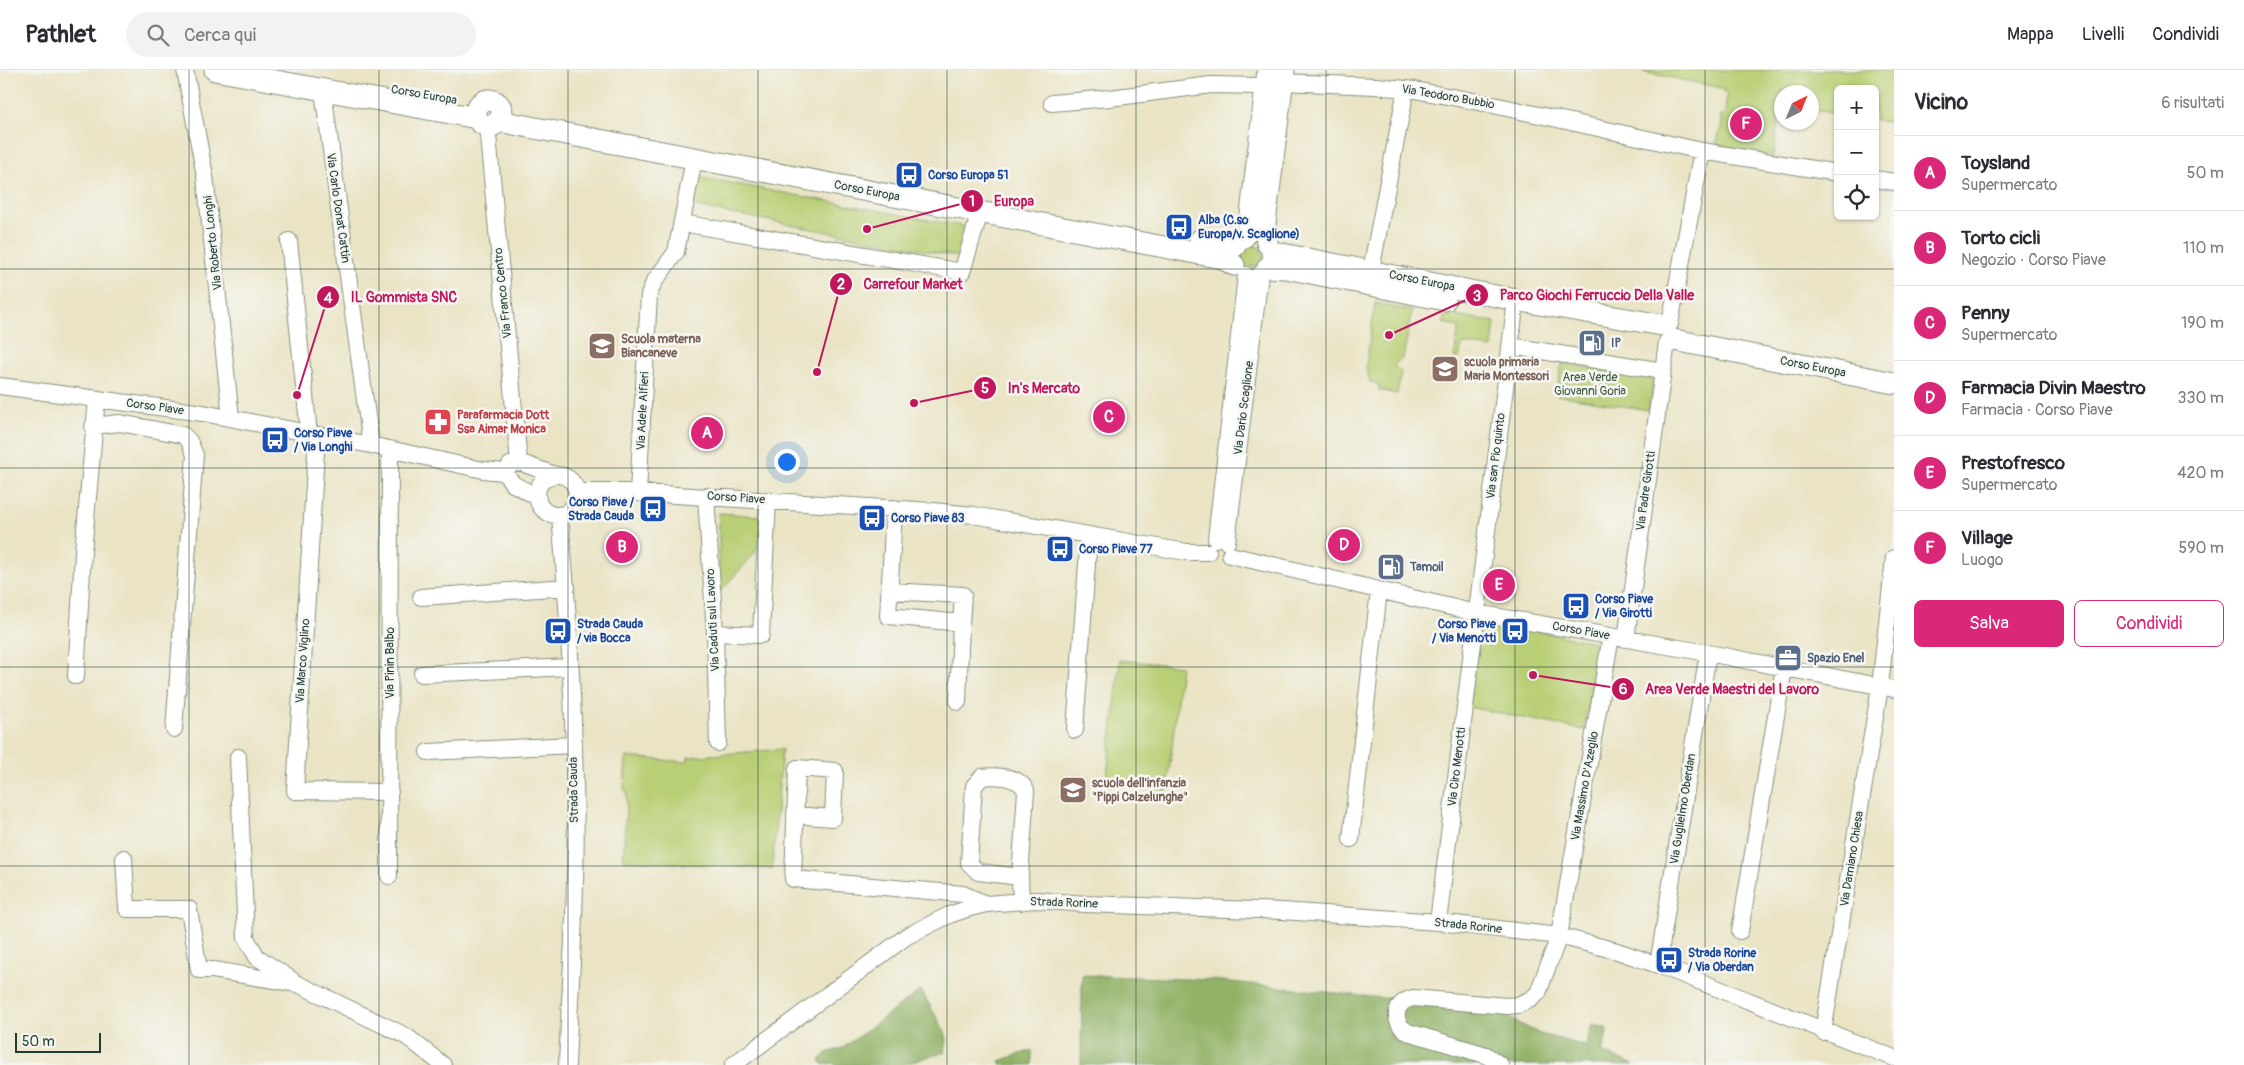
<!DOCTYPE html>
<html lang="it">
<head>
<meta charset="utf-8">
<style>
  :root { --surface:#fff; --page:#f2f2f3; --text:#2b2b33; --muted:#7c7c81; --line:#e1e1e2; --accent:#db2777 }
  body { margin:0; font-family:Pangolin,sans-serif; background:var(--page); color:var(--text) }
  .controls { position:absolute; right:15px; top:15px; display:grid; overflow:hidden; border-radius:8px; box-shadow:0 1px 4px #0004 }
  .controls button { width:45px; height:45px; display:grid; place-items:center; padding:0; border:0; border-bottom:1px solid var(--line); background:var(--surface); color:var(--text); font:25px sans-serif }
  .compass { position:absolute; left:1774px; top:15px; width:45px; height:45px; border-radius:50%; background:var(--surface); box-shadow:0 1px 4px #0004; rotate:43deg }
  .scale { position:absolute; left:15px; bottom:12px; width:86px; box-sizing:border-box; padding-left:5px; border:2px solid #1f3d34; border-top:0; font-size:14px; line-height:18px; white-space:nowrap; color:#1f3d34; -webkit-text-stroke:4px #f6f6f2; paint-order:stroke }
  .you { position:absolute; left:786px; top:391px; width:18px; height:18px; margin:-12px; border:4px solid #fff; border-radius:50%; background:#1a73e8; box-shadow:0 0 0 8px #1a73e833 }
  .badge { display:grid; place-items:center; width:32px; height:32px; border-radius:50%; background:var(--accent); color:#fff; font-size:16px; font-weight:700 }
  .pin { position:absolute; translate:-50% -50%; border:2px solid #fff; box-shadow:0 1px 5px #0006 }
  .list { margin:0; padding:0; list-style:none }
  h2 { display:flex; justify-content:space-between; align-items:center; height:65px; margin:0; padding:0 20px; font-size:21px }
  h2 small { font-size:16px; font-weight:400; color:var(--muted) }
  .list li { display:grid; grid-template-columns:32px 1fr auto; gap:15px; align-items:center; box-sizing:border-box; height:75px; padding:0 20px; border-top:1px solid var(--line) }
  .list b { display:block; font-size:19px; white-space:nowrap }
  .list p { margin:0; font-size:16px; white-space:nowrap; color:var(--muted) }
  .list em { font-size:16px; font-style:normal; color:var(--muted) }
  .actions { display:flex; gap:10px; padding:15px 20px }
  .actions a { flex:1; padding:11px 0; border:1px solid var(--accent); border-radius:8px; text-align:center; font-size:18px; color:var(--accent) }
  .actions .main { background:var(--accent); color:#fff }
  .icon { flex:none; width:28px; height:28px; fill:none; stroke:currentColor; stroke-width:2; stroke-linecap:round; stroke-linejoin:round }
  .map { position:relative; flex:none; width:1894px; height:995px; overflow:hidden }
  header { display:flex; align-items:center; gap:30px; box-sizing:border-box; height:70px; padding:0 25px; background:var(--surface); border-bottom:1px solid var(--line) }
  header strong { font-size:24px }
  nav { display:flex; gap:28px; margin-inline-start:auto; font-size:18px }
  .search { width:350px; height:45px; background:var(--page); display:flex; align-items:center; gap:12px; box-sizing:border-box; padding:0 18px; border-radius:28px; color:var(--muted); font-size:19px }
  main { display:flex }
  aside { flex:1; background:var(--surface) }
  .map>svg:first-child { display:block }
</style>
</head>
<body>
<header>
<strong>Pathlet</strong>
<div class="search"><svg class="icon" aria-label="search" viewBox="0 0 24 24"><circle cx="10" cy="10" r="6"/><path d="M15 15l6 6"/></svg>Cerca qui</div>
<nav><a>Mappa</a><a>Livelli</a><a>Condividi</a></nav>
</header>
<main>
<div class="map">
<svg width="1894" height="995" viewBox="0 0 1894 995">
  <rect width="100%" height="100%" fill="#f6f6f2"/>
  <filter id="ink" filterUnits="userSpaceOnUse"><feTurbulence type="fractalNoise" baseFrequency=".02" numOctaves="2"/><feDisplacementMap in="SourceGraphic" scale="10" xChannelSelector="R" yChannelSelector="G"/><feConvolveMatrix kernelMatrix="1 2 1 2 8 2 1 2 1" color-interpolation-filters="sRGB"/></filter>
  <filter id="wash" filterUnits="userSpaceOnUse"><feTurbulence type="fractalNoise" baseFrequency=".0096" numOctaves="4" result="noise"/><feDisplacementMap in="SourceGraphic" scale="20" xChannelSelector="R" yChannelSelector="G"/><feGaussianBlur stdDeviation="1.12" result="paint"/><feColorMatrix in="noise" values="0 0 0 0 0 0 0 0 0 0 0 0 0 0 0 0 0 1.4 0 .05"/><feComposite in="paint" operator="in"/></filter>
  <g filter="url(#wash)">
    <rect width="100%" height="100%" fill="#eae4c5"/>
    <path fill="#b9cf74" stroke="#6c8654" d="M 1644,0 L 1894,0 L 1894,53 L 1875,50 L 1875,19 L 1838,19 L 1838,44 L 1812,40 L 1812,22 L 1782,22 L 1781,35 L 1773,86 L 1716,75 L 1722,53 L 1720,46 L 1725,43 L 1727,25 L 1721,18 L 1643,2 Z
      M 698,107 L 967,157 L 959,187 L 691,136 Z
      M1241 186a11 11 0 1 1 22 0a11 11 0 1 1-22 0Z
      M 1375,233 L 1412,241 L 1403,288 L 1394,295 L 1401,302 L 1397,324 L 1379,320 L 1379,314 L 1370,312 L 1366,296 Z
      M 1445,243 L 1495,252 L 1492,278 L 1462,274 L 1459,288 L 1454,287 L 1459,257 L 1443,253 Z
      M 1562,293 L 1654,309 L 1648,340 L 1556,325 Z
      M 719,443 L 760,446 L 760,473 L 754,484 L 719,523 Z
      M 1479,550 L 1599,573 L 1584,660 L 1468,637 Z
      M 1120,590 L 1181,596 L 1167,721 L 1106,714 Z
      M 782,679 L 772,799 L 623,790 L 627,722 L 624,719 L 626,687 L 687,692 L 688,687 Z"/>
    <path fill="#92b266" stroke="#58784d" d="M 1082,905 L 1212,910 L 1440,934 L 1501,944 L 1540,964 L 1586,976 L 1592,954 L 1608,959 L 1602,982 L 1634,995 L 1081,995 Z
      M 921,920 L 945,962 L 947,970 L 945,982 L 902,995 L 835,995 L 833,993 L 824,995 L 820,991 L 826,983 L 843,978 Z
      M 1032,980 L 1032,995 L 1002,995 L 1000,991 Z"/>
  </g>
  <g filter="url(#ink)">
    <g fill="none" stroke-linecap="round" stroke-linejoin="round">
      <defs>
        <path id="minor" d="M 185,0 L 205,106 L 231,348
          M 323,21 L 371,375
          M 1052,33 L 1110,28 L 1211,15 L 1259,16 L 1282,12 L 1376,16 L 1415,20 L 1489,34 L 1702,81 L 1838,103
          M 487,55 L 519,392
          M 1875,109 L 1894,112
          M 682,153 L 962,202 L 978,149
          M 289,171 L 309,364
          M 1371,200 L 1406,19
          M 1670,254 L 1702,81
          M 1511,276 L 1663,301
          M 0,316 L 203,343 L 371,375 L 483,400 L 504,402
          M 93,356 L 120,353 L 183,365 L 189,371 L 195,385 L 174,659
          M 317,366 L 295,721 L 390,722
          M 510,395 L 519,392 L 555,405
          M 504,402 L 513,414 L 538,427
          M537 425a20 20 0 1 1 40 0a20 20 0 1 1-40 0Z
          M 577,422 L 627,422 L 933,441 L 973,445 L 1186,482 L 1208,482
          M 638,423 L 649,225 L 654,212 L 676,182 L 694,89
          M 706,426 L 715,563 L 718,673
          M 560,445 C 568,534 573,624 575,714 C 578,807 571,902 567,995
          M 1216,469 L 1246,205
          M 1227,472 L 1260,204
          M 1230,485 L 1476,543 L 1708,583 L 1894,619
          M 889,521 L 963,525 L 961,553 L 888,546 L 894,442 L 894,438
          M 421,527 L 567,517
          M 715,563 L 761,565 L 768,430
          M 1626,569 L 1667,272
          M 422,604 L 570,597
          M 76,606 L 83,482 L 97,329
          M 958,632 L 961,553
          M 1075,660 L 1089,466
          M 428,682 L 573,675
          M 238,687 L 246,868 L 257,887 L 292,910
          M 795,745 L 833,748 L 835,701 L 797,698 L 793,809 L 963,824 L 986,834
          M 1351,769 L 1379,520
          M 124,788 L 127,839 L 189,839 L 199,900 L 213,900 L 298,914 L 406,966 L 443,995
          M 389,806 L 390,379
          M 1020,807 L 978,802 L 969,793 L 974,716 L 982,707 C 996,705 1020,706 1026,721 L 1020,807 L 1021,832
          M 1438,852 L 1516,230
          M 1740,861 L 1784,598
          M 1658,895 L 1708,583
          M 1823,962 L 1880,617 L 1894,488
          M 733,995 L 907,866 L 949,845 L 970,838 L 986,834 L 1036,830 L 1085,834 L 1282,841 L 1438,852 L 1559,866 L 1617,881 L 1658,895 L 1894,988
          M 1500,995 L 1486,985 L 1408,962 C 1391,952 1394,932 1413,928 L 1507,936 L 1518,935 L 1531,929 L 1538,923 L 1559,866 L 1611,566"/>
        <path id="major" d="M 215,0 L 477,48
          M476 43a13 13 0 1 1 26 0a13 13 0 1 1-26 0Z
          M 498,51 L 1222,188 L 1234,195
          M 1244,167 L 1250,152 L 1268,0
          M 1200,170 L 1235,176
          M 1267,173 L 1265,153 L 1284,0
          M 1272,182 L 1516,230 L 1662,255
          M 1268,197 L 1286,198 L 1445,230
          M 1674,270 L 1894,313"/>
      </defs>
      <use href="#minor" stroke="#84907c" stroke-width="18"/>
      <use href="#major" stroke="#84907c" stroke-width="23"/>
      <use href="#minor" stroke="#fff" stroke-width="16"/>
      <use href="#major" stroke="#fff" stroke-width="21"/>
    </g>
  </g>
  <path fill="none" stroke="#1f3d34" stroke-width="1" stroke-opacity="0.55" d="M 189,0 L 189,995M 379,0 L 379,995M 568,0 L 568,995M 758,0 L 758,995M 947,0 L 947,995M 1136,0 L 1136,995M 1326,0 L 1326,995M 1515,0 L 1515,995M 1705,0 L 1705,995M 0,199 L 1894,199M 0,398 L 1894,398M 0,597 L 1894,597M 0,796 L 1894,796"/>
  <defs>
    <symbol id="bus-square" viewBox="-11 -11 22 22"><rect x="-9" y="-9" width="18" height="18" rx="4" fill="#1a4fb4" stroke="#f6f6f2"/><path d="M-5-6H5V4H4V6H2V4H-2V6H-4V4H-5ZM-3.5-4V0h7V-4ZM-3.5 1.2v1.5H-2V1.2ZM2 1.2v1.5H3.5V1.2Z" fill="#fff"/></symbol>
    <symbol id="fuel-square" viewBox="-11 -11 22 22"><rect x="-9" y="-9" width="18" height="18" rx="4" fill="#5c6f8a" stroke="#f6f6f2"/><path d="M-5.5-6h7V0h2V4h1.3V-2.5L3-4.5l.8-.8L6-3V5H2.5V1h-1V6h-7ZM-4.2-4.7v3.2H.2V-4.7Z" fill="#fff"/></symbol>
    <symbol id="school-square" viewBox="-11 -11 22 22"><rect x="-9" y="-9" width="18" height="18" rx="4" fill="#8d6e63" stroke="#f6f6f2"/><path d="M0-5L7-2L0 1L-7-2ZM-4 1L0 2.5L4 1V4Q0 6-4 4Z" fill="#fff"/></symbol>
    <symbol id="pharmacy-square" viewBox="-11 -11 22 22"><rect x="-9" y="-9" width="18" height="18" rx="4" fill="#e0444e" stroke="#f6f6f2"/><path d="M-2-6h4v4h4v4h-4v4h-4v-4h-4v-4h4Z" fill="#fff"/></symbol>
    <symbol id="office-square" viewBox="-11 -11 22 22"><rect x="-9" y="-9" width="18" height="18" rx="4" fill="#5c6f8a" stroke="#f6f6f2"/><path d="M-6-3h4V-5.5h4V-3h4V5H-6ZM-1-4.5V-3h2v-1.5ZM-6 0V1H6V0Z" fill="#fff"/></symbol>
  </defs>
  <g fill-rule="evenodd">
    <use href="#bus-square" x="893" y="89" width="32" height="32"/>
    <use href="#bus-square" x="1163" y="141" width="32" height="32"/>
    <use href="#fuel-square" x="1576" y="257" width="32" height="32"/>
    <use href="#school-square" x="586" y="260" width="32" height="32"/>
    <use href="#school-square" x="1429" y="283" width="32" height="32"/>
    <use href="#pharmacy-square" x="422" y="336" width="32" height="32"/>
    <use href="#bus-square" x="259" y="354" width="32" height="32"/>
    <use href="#bus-square" x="637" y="423" width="32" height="32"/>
    <use href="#bus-square" x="856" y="432" width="32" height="32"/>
    <use href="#bus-square" x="1044" y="463" width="32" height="32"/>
    <use href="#fuel-square" x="1375" y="481" width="32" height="32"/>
    <use href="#bus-square" x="1560" y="520" width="32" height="32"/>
    <use href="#bus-square" x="542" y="545" width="32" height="32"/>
    <use href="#bus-square" x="1499" y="545" width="32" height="32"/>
    <use href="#office-square" x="1772" y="572" width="32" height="32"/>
    <use href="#school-square" x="1057" y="704" width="32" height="32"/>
    <use href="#bus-square" x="1653" y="874" width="32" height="32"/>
  </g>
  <g text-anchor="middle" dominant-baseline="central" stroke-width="5" stroke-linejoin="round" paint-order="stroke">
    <g font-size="12" fill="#1f3d34" stroke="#f6f6f2">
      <text transform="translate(424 25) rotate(10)">Corso Europa</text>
      <text transform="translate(1448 27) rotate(10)">Via Teodoro Bubbio</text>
      <text transform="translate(867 121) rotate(11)">Corso Europa</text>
      <text transform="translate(338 138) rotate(82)">Via Carlo Donat Cattin</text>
      <text transform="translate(213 173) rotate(-96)">Via Roberto Longhi</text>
      <text transform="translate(1422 211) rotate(11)">Corso Europa</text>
      <text transform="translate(503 223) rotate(-96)">Via Franco Centro</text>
      <text transform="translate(1813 297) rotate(11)">Corso Europa</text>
      <text transform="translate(155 337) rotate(8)">Corso Piave</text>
      <text transform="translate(1244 338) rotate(-83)">Via Dario Scaglione</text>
      <text transform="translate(643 341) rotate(-87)">Via Adele Alfieri</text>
      <text transform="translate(1496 386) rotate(-83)">Via san Pio quinto</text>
      <text transform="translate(1646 421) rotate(-82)">Via Padre Girotti</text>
      <text transform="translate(736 428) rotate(4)">Corso Piave</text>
      <text transform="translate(713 550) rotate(-93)">Via Caduti sul Lavoro</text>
      <text transform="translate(1581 561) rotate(10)">Corso Piave</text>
      <text transform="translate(303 591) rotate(-86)">Via Marco Viglino</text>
      <text transform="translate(390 593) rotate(-90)">Via Pinin Balbo</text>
      <text transform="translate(1457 697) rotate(-83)">Via Ciro Menotti</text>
      <text transform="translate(1585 716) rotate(-80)">Via Massimo D'Azeglio</text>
      <text transform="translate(574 720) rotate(-91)">Strada Cauda</text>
      <text transform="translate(1683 739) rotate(-81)">Via Guglielmo Oberdan</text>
      <text transform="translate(1852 789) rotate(-81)">Via Damiano Chiesa</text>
      <text transform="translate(1064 833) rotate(2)">Strada Rorine</text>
      <text transform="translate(1468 856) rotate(6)">Strada Rorine</text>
    </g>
    <g font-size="12" font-weight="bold" fill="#164399" stroke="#f6f6f2" text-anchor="start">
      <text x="928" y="105">Corso Europa 51</text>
      <text x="1198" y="150">Alba (C.so<tspan x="1198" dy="14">Europa/v. Scaglione)</tspan></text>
      <text x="294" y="363">Corso Piave<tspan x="294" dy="14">/ Via Longhi</tspan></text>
      <text x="634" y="432" text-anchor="end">Corso Piave /<tspan x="634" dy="14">Strada Cauda</tspan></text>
      <text x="891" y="448">Corso Piave 83</text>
      <text x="1079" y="479">Corso Piave 77</text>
      <text x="1595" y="529">Corso Piave<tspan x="1595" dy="14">/ Via Girotti</tspan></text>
      <text x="577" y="554">Strada Cauda<tspan x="577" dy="14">/ via Bocca</tspan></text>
      <text x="1496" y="554" text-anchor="end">Corso Piave<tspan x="1496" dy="14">/ Via Menotti</tspan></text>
      <text x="1688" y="883">Strada Rorine<tspan x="1688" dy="14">/ Via Oberdan</tspan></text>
    </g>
    <g font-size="12" font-weight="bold" fill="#785e54" stroke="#f6f6f2" text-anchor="start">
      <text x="621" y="269">Scuola materna<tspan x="621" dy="14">Biancaneve</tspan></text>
      <text x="1464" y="292">scuola primaria<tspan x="1464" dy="14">Maria Montessori</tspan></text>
      <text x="1092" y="713">scuola dell'infanzia<tspan x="1092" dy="14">"Pippi Calzelunghe"</tspan></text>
    </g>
    <g font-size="12" font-weight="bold" fill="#4e5e75" stroke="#f6f6f2" text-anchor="start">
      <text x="1611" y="273">IP</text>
      <text x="1410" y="497">Tamoil</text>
      <text x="1807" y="588">Spazio Enel</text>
    </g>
    <g font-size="12" fill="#3e5a41" stroke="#f6f6f2">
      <text x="1590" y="307">Area Verde<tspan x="1590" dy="14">Giovanni Goria</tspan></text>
    </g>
    <g font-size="12" font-weight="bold" fill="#be3a42" stroke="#f6f6f2" text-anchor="start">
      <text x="457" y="345">Parafarmacia Dott<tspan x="457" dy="14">Ssa Aimar Monica</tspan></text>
    </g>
  </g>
  <path fill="none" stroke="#c2185b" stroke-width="2" d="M867 159L972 131M817 302L841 214M1389 265L1477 225M297 325L328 227M914 333L985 318M1533 605L1623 619"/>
  <g fill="#c2185b" stroke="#f6f6f2" stroke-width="2">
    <circle cx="867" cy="159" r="5"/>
    <circle cx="817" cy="302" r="5"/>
    <circle cx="1389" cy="265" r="5"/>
    <circle cx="297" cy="325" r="5"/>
    <circle cx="914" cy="333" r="5"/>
    <circle cx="1533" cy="605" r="5"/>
    <circle cx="972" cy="131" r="12"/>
    <circle cx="841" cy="214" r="12"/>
    <circle cx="1477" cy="225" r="12"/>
    <circle cx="328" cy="227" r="12"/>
    <circle cx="985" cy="318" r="12"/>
    <circle cx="1623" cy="619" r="12"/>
  </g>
  <g font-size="15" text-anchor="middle" font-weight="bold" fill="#fff">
    <text x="972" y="136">1</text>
    <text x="841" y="219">2</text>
    <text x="1477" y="231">3</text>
    <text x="328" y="233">4</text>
    <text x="985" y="323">5</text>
    <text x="1623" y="624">6</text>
  </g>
  <g font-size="14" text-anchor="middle" font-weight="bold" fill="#c2185b" stroke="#f6f6f2" stroke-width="5" stroke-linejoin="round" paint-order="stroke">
    <text x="1014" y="136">Europa</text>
    <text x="913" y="219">Carrefour Market</text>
    <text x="1597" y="230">Parco Giochi Ferruccio Della Valle</text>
    <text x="404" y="232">IL Gommista SNC</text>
    <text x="1044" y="323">In's Mercato</text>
    <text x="1732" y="624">Area Verde Maestri del Lavoro</text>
  </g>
</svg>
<div class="controls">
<button>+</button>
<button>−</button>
<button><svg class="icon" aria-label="locate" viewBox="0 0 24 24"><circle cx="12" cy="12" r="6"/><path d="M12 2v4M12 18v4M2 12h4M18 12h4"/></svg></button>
</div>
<svg class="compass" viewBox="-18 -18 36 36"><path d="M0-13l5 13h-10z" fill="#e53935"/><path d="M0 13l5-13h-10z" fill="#7c7c81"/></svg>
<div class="scale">50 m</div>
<div class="you"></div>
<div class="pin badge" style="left:707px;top:363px">A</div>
<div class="pin badge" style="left:622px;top:477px">B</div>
<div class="pin badge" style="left:1109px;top:347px">C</div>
<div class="pin badge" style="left:1344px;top:475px">D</div>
<div class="pin badge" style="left:1499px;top:515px">E</div>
<div class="pin badge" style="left:1746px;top:54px">F</div>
</div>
<aside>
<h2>Vicino<small>6 risultati</small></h2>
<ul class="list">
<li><span class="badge">A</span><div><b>Toysland</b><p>Supermercato</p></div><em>50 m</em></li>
<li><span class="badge">B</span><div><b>Torto cicli</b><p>Negozio · Corso Piave</p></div><em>110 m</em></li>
<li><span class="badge">C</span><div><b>Penny</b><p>Supermercato</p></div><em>190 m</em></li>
<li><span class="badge">D</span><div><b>Farmacia Divin Maestro</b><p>Farmacia · Corso Piave</p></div><em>330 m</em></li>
<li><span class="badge">E</span><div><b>Prestofresco</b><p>Supermercato</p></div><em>420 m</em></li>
<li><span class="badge">F</span><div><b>Village</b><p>Luogo</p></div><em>590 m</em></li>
</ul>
<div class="actions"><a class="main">Salva</a><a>Condividi</a></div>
</aside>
</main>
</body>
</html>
